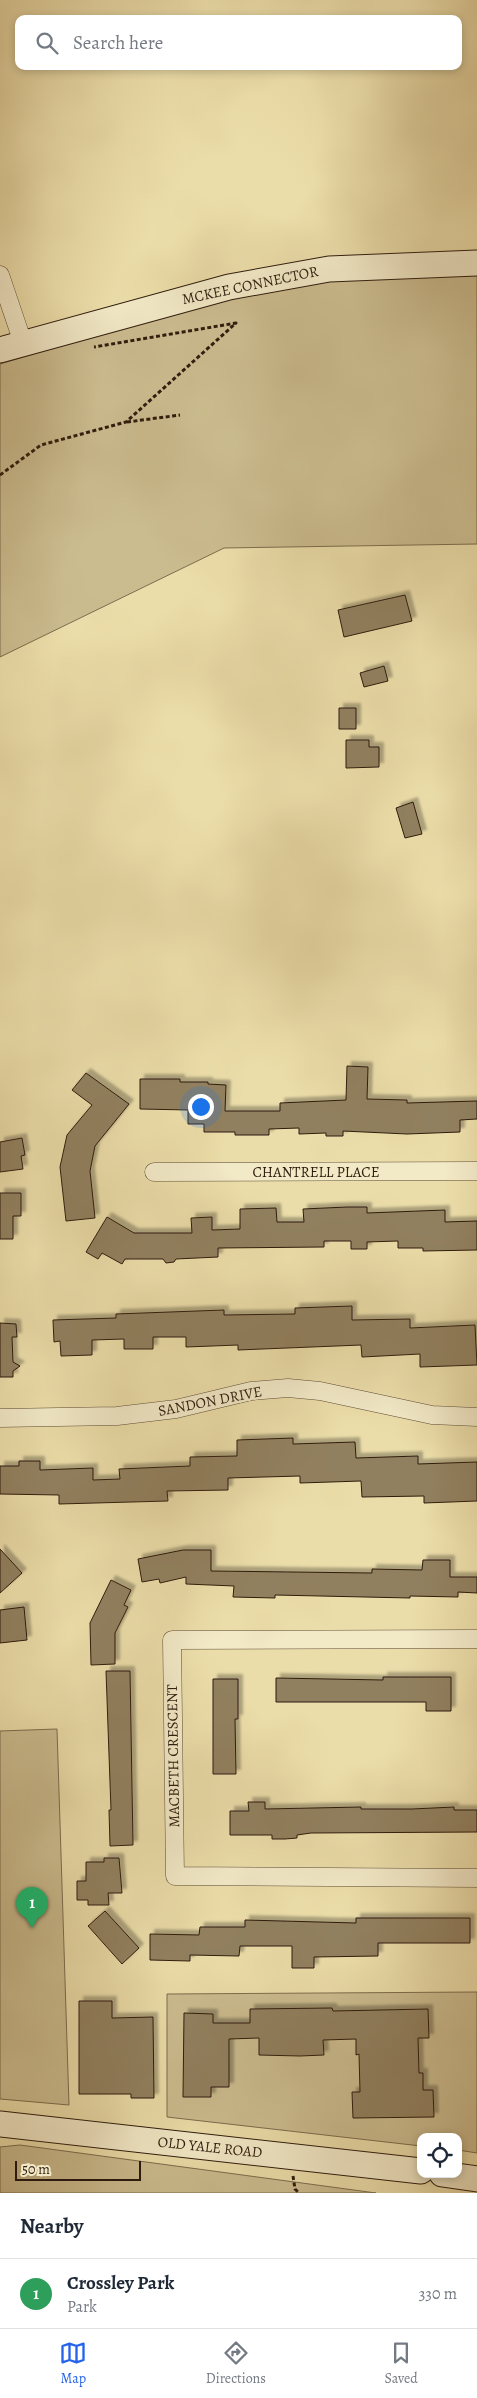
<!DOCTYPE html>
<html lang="en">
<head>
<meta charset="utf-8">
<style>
  :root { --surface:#fff; --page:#f6f6f7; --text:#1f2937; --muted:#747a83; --line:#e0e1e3; --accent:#2563eb }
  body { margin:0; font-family:Alegreya,serif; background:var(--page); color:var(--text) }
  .controls { position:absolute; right:15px; bottom:15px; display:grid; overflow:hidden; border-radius:10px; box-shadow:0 2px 8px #0003 }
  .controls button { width:45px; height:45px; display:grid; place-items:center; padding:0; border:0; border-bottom:1px solid var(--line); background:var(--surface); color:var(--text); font:25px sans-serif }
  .scale { position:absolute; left:15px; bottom:12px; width:126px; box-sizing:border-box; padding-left:5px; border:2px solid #2f1c0e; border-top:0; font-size:14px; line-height:18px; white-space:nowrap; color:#2f1c0e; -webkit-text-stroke:4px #f2e9c7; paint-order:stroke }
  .you { position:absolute; left:200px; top:1106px; width:18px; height:18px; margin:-12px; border:4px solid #fff; border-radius:50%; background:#1a73e8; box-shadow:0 0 0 8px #1a73e833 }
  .badge { display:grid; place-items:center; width:32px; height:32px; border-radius:50%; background:var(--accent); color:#fff; font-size:16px; font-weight:700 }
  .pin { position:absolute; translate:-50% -41px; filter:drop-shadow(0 1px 2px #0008) }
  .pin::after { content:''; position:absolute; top:26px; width:18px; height:15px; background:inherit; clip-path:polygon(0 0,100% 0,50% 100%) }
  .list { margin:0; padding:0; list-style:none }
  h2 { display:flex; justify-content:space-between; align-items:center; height:65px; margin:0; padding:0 20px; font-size:21px }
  h2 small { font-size:16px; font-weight:400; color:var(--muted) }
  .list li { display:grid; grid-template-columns:32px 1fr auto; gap:15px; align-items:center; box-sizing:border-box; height:70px; padding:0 20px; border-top:1px solid var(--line) }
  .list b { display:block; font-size:19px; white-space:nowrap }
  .list p { margin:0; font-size:16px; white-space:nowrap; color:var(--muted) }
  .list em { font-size:16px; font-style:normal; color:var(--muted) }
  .icon { flex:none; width:28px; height:28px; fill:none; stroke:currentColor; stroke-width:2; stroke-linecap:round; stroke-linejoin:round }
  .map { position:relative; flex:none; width:477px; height:2193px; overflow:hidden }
  .search { position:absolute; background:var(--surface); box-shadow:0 2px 8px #0003; left:15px; right:15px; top:15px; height:55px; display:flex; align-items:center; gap:12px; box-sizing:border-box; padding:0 18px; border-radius:10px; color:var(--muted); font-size:19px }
  .sheet { height:135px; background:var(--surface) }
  nav { display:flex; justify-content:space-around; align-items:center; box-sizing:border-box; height:70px; border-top:1px solid var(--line); background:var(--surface); font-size:14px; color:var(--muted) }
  nav a { display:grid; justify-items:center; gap:2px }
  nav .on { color:var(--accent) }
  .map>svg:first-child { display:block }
</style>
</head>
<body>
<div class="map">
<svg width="477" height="2193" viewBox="0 0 477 2193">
  <defs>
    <filter id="shadow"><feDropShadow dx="4.5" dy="-4.5" stdDeviation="1" flood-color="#0004"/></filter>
  </defs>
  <rect width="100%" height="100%" fill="#ebdda9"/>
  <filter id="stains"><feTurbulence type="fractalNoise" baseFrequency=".004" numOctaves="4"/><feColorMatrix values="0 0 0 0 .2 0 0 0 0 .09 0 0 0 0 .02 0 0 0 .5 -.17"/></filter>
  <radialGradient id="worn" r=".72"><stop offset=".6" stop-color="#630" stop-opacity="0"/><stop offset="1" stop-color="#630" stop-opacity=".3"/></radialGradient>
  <path fill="#cbbc8f" stroke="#7d6c4e" d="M 477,273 L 477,544 L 224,548 L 0,657 L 0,364 L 235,294 L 337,277 Z
    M 57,1729 L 69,2105 L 0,2099 L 0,1731 Z
    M 477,1992 L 477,2153 L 458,2150 L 458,2137 L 421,2137 L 421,2146 L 167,2117 L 167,1994 Z
    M 20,2145 L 376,2193 L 0,2193 L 0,2147 Z"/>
  <path fill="#91805f" stroke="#2f1c0e" filter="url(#shadow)" d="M 405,595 L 412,621 L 344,637 L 338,610 Z
    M 384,666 L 388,681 L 364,687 L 360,673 Z
    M 339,708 L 356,708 L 356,729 L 339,729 Z
    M 346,740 L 369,740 L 369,747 L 379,747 L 379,767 L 346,768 Z
    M 413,802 L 422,834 L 405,838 L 396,808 Z
    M 347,1066 L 368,1067 L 367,1099 L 407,1100 L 407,1103 L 477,1101 L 477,1119 L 460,1120 L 460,1132 L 407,1134 L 343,1131 L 343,1136 L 326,1136 L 326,1133 L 299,1134 L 299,1128 L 269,1129 L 269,1135 L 235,1135 L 235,1132 L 204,1132 L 204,1124 L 188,1124 L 188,1110 L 140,1109 L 140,1079 L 180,1079 L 180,1082 L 208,1082 L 208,1084 L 226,1085 L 225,1111 L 280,1111 L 280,1103 L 346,1100 Z
    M 86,1073 L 129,1104 L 95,1146 L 90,1171 L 95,1218 L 66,1221 L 60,1167 L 67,1135 L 92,1105 L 72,1090 Z
    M 22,1138 L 25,1155 L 21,1156 L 23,1169 L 0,1172 L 0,1142 Z
    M 0,1193 L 21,1193 L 21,1216 L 13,1216 L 13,1239 L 0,1239 Z
    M 347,1207 L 367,1207 L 367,1213 L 445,1210 L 445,1222 L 477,1221 L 477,1250 L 423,1251 L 423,1248 L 398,1248 L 398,1241 L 367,1242 L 367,1249 L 351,1249 L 351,1241 L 324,1241 L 324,1247 L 218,1248 L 218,1257 L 176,1259 L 174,1262 L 166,1263 L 163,1259 L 125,1259 L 122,1264 L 102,1253 L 98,1259 L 86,1252 L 107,1217 L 134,1233 L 192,1233 L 191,1218 L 212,1217 L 212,1230 L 240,1229 L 240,1209 L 276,1208 L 277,1222 L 304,1222 L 303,1209 Z
    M 352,1306 L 352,1320 L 410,1319 L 410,1328 L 475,1325 L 477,1365 L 420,1367 L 420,1354 L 362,1357 L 361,1345 L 238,1350 L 238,1345 L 186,1347 L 186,1337 L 153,1337 L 153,1349 L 124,1349 L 124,1339 L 92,1340 L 92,1355 L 61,1356 L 60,1341 L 54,1342 L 53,1320 L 116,1318 L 116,1314 L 224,1310 L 224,1315 L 295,1314 L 295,1308 Z
    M 0,1323 L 16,1324 L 17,1337 L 12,1337 L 13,1362 L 20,1366 L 13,1371 L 13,1377 L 0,1377 Z
    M 293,1438 L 293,1444 L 355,1442 L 356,1458 L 418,1456 L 418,1464 L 477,1462 L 477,1501 L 424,1503 L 424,1496 L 362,1497 L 361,1481 L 300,1483 L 300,1476 L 228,1478 L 228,1490 L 167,1491 L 168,1501 L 59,1504 L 59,1495 L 0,1494 L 0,1466 L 19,1466 L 19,1461 L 40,1461 L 40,1470 L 93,1468 L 93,1480 L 120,1479 L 119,1469 L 190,1466 L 190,1457 L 237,1456 L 237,1440 Z
    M 0,1549 L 22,1573 L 0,1593 Z
    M 183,1550 L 211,1550 L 211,1571 L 372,1573 L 372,1569 L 422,1570 L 423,1560 L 450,1560 L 450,1577 L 477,1577 L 477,1593 L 458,1592 L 458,1597 L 410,1596 L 410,1598 L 275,1595 L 275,1598 L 233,1597 L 234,1586 L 186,1584 L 186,1577 L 160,1583 L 159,1579 L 142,1582 L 138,1559 Z
    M 111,1580 L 131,1590 L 124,1605 L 128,1607 L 115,1633 L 115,1664 L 91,1665 L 90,1623 Z
    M 24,1607 L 27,1640 L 0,1643 L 0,1610 Z
    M 106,1671 L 130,1671 L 133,1845 L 110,1846 L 109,1810 L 111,1810 Z
    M 383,1677 L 451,1677 L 451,1711 L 426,1711 L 426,1702 L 276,1702 L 276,1678 L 383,1680 Z
    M 213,1679 L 238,1679 L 238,1719 L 235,1719 L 236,1774 L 213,1774 Z
    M 248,1802 L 265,1802 L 265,1809 L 361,1807 L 361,1809 L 412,1809 L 454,1807 L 454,1810 L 477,1810 L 477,1832 L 311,1833 L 297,1835 L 297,1838 L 285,1839 L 272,1839 L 272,1835 L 230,1835 L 230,1811 L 249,1811 Z
    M 104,1858 L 119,1858 L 122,1893 L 108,1893 L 109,1905 L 88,1905 L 88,1900 L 77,1900 L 77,1881 L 86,1881 L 86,1862 L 104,1862 Z
    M 105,1911 L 139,1948 L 122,1964 L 88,1926 Z
    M 356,1918 L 470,1918 L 470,1943 L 378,1943 L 378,1956 L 314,1957 L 314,1968 L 292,1968 L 292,1946 L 240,1946 L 239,1956 L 190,1955 L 190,1961 L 150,1960 L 150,1934 L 199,1935 L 200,1927 L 245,1927 L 245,1920 L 356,1923 Z
    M 79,2001 L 112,2001 L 112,2018 L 153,2017 L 154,2098 L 131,2098 L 131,2094 L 79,2094 Z
    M 332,2008 L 333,2011 L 428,2009 L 429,2038 L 418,2038 L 419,2073 L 423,2073 L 423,2090 L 433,2090 L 434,2117 L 353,2118 L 352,2092 L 360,2092 L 359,2054 L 356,2055 L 356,2039 L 323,2040 L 324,2055 L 300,2056 L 259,2055 L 259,2038 L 229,2039 L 229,2087 L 211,2087 L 211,2097 L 183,2097 L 184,2013 L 213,2014 L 213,2023 L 250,2023 L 250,2009 Z"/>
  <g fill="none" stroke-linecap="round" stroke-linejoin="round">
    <defs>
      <path id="street" d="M 0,275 L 23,343
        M 154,1172 L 477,1171
        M 0,1418 L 117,1416 L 176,1409 L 251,1391 L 288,1388 L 320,1391 L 432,1415 L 477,1417
        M 477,1639 L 172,1640 L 175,1876 L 477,1878"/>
      <path id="secondary" d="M 0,350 L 229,287 L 329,269 L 477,263
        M 0,2124 L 421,2171
        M 442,2174 L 477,2179"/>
    </defs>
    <use href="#street" stroke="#5e4c35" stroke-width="19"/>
    <use href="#secondary" stroke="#2f1c0e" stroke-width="27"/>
    <path stroke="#2f1c0e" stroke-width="3" stroke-dasharray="4 2.5" stroke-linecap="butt" d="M 127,422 L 180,415
      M 0,475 L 41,445 L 126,422 L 236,323 L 94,347
      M 293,2176 L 295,2189 L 299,2193"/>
    <use href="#street" stroke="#f2e9c7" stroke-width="18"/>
    <use href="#secondary" stroke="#f2e9c7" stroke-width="25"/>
  </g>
  <g text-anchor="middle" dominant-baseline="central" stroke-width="4.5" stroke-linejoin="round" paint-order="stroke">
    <g font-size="15" fill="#2f1c0e" stroke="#f2e9c7">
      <text transform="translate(250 285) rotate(-12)">MCKEE CONNECTOR</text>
      <text x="316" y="1172">CHANTRELL PLACE</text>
      <text transform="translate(210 1401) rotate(-11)">SANDON DRIVE</text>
      <text transform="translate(173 1756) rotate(-91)">MACBETH CRESCENT</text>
      <text transform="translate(210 2147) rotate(6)">OLD YALE ROAD</text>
    </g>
  </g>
  <rect width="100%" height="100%" filter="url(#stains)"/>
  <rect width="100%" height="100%" fill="url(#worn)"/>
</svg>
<div class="controls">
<button><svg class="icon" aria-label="locate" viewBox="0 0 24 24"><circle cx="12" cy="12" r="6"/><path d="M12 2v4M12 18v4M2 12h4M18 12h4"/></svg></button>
</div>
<div class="scale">50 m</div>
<div class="you"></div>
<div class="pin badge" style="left:32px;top:1928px;background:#2e9e5b">1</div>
<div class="search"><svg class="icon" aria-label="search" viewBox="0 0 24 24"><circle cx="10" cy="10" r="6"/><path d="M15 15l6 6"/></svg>Search here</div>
</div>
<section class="sheet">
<h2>Nearby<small></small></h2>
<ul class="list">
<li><span class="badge" style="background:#2e9e5b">1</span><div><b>Crossley Park</b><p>Park</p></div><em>330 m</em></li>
</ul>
</section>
<nav>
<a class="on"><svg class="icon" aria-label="map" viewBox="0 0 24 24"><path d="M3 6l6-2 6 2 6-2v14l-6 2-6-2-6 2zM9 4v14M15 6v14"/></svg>Map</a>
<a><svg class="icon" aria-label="directions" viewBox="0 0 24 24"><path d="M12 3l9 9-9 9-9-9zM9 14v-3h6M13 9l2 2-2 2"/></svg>Directions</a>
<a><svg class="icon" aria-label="saved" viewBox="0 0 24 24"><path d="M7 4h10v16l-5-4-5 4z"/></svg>Saved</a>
</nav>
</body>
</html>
